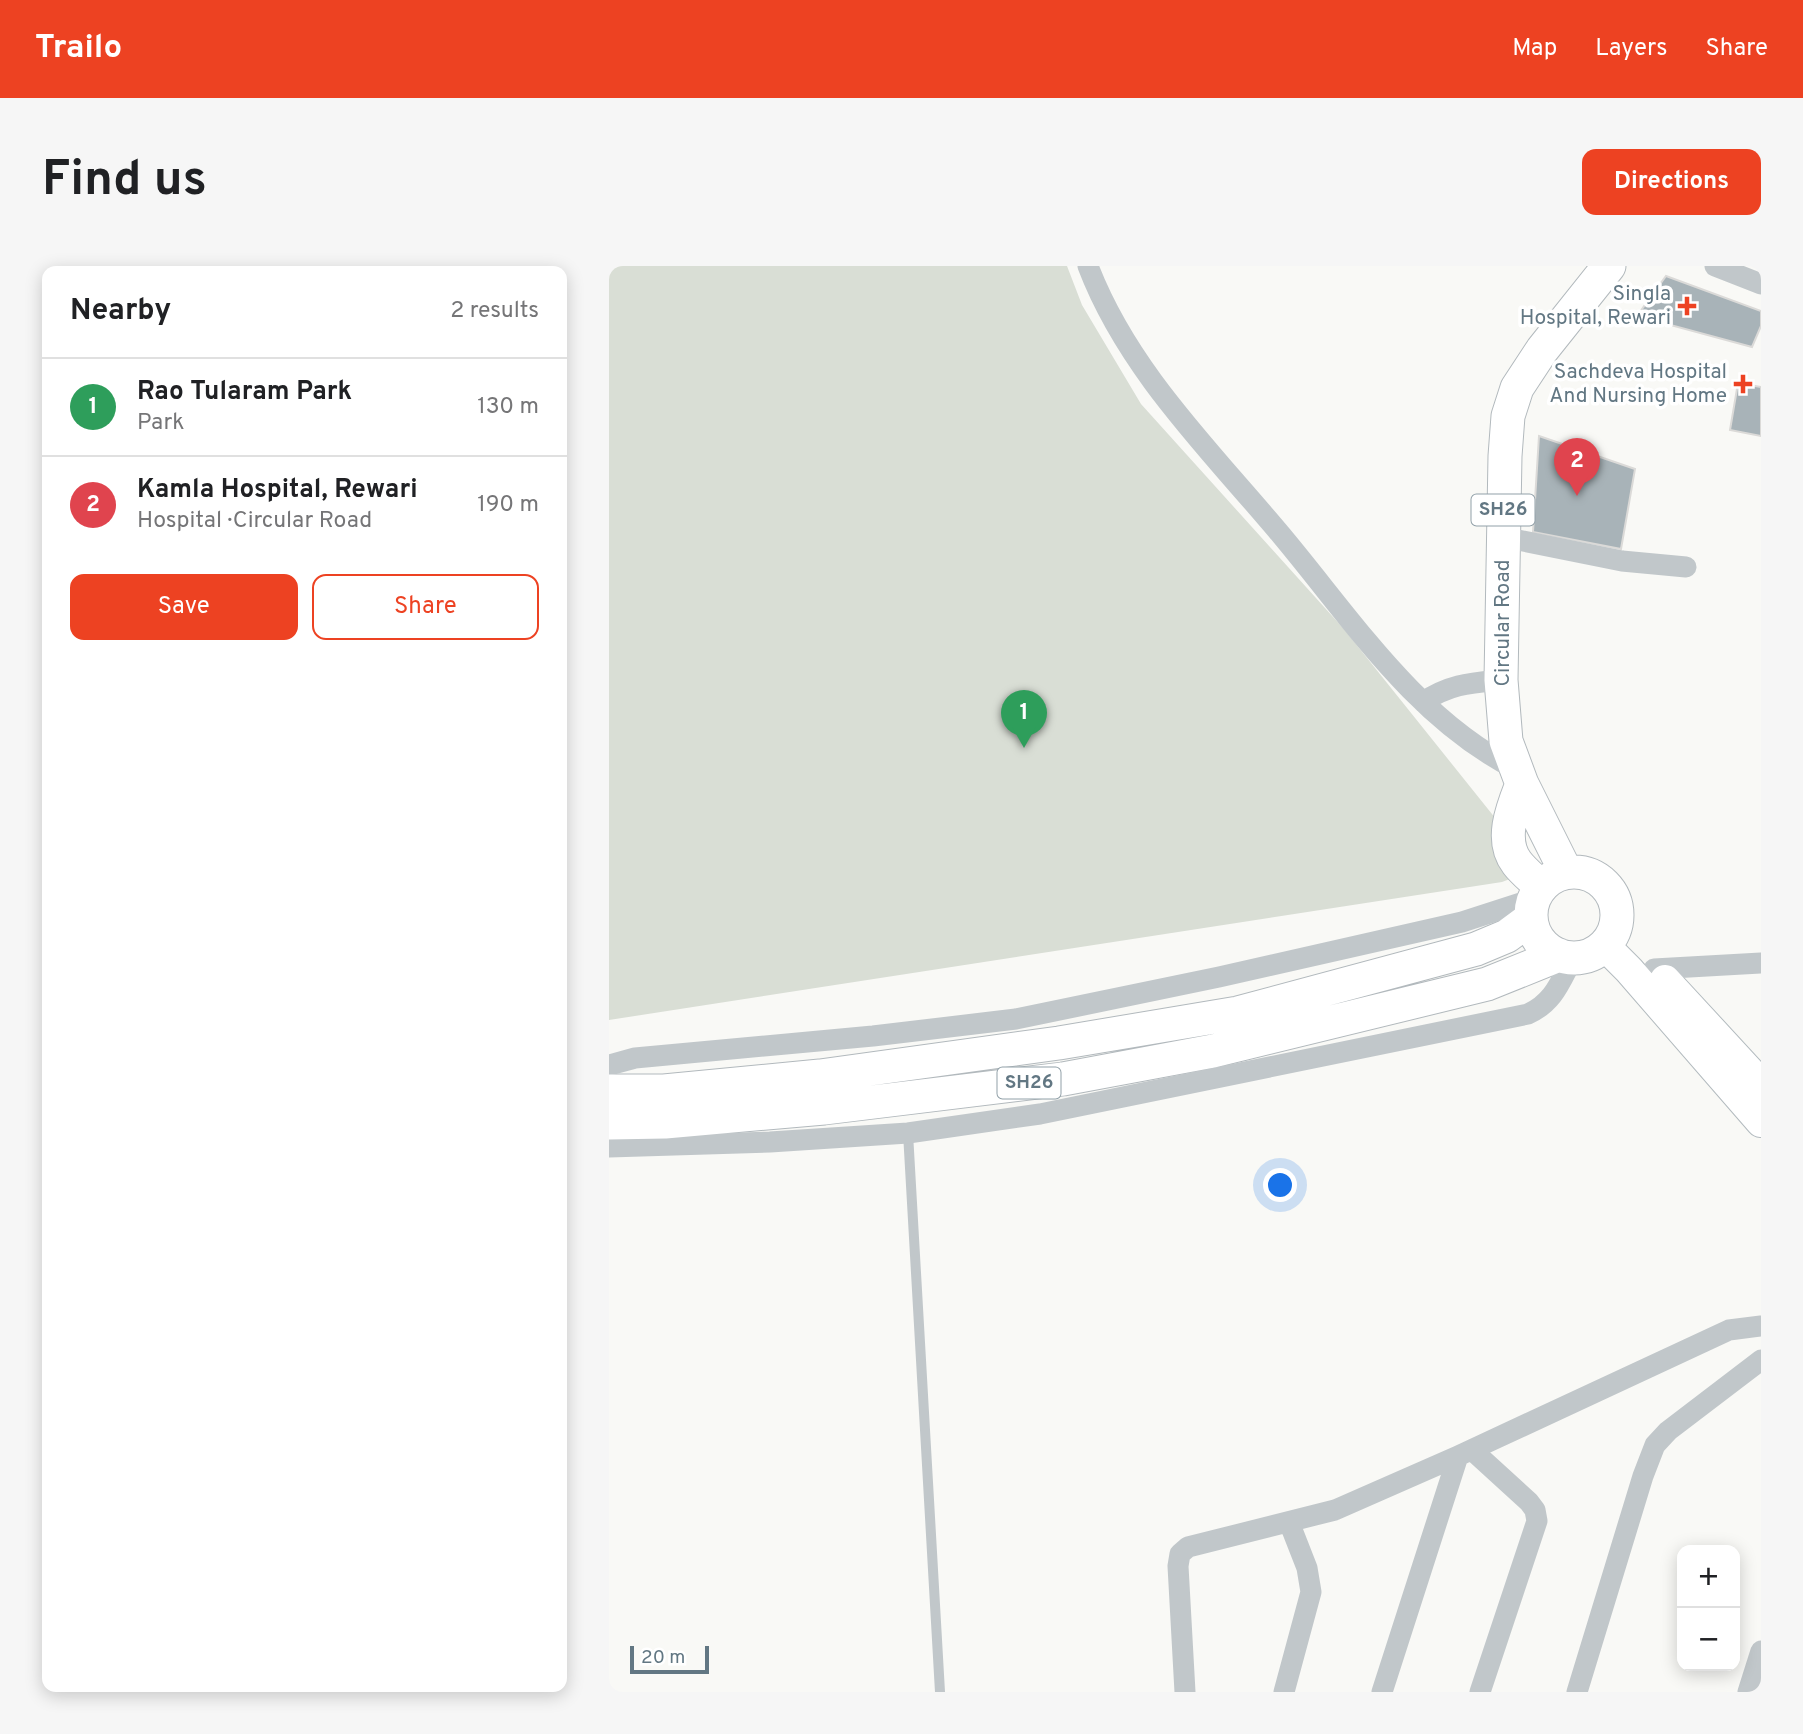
<!DOCTYPE html>
<html lang="en">
<head>
<meta charset="utf-8">
<style>
  :root { --surface:#fff; --page:#f6f6f6; --text:#202124; --muted:#757577; --line:#e0e0e0; --accent:#ed4222 }
  body { margin:0; font-family:Overpass,sans-serif; background:var(--page); color:var(--text) }
  .controls { position:absolute; right:21px; bottom:21px; display:grid; overflow:hidden; border-radius:14px; box-shadow:0 4px 18px #0003 }
  .controls button { width:63px; height:63px; display:grid; place-items:center; padding:0; border:0; border-bottom:2px solid var(--line); background:var(--surface); color:var(--text); font:35px sans-serif }
  .scale { position:absolute; left:21px; bottom:18px; width:79px; box-sizing:border-box; padding-left:7px; border:4px solid #627783; border-top:0; font-size:19px; line-height:24px; white-space:nowrap; color:#627783; -webkit-text-stroke:5px #fff; paint-order:stroke }
  .you { position:absolute; left:672px; top:920px; width:24px; height:24px; margin:-18px; border:5px solid #fff; border-radius:50%; background:#1a73e8; box-shadow:0 0 0 10px #1a73e833 }
  .badge { display:grid; place-items:center; width:46px; height:46px; border-radius:50%; background:var(--accent); color:#fff; font-size:23px; font-weight:700 }
  .pin { position:absolute; translate:-50% -58px; filter:drop-shadow(0 2px 4px #0008) }
  .pin::after { content:''; position:absolute; top:37px; width:24px; height:21px; background:inherit; clip-path:polygon(0 0,100% 0,50% 100%) }
  .list { margin:0; padding:0; list-style:none }
  h2 { display:flex; justify-content:space-between; align-items:center; height:91px; margin:0; padding:0 28px; font-size:30px }
  h2 small { font-size:23px; font-weight:400; color:var(--muted) }
  .list li { display:grid; grid-template-columns:46px 1fr auto; gap:21px; align-items:center; box-sizing:border-box; height:98px; padding:0 28px; border-top:2px solid var(--line) }
  .list b { display:block; font-size:26px; white-space:nowrap }
  .list p { margin:0; font-size:23px; white-space:nowrap; color:var(--muted) }
  .list em { font-size:23px; font-style:normal; color:var(--muted) }
  .actions { display:flex; gap:14px; padding:21px 28px }
  .actions a { flex:1; padding:16px 0; border:2px solid var(--accent); border-radius:14px; text-align:center; font-size:24px; color:var(--accent) }
  .actions .main { background:var(--accent); color:#fff }
  .map { position:relative; flex:none; width:1152px; height:1426px; overflow:hidden; border-radius:14px }
  header { display:flex; align-items:center; gap:42px; box-sizing:border-box; height:98px; padding:0 35px; background:var(--accent); color:#fff }
  header strong { font-size:33px }
  nav { display:flex; gap:38px; margin-inline-start:auto; font-size:24px }
  .intro { display:flex; align-items:center; justify-content:space-between; box-sizing:border-box; height:168px; padding:0 42px }
  h1 { margin:0; font-size:49px }
  .button { padding:18px 32px; border-radius:14px; background:var(--accent); color:#fff; font-size:24px; font-weight:700 }
  main { display:flex; gap:42px; padding:0 42px }
  aside { flex:1; background:var(--surface); border-radius:14px; box-shadow:0 4px 18px #0003 }
  .map>svg:first-child { display:block }
</style>
</head>
<body>
<header>
<strong>Trailo</strong>
<nav><a>Map</a><a>Layers</a><a>Share</a></nav>
</header>
<div class="intro"><h1>Find us</h1><a class="button">Directions</a></div>
<main>
<aside>
<h2>Nearby<small>2 results</small></h2>
<ul class="list">
<li><span class="badge" style="background:#2e9e5b">1</span><div><b>Rao Tularam Park</b><p>Park</p></div><em>130 m</em></li>
<li><span class="badge" style="background:#e0444e">2</span><div><b>Kamla Hospital, Rewari</b><p>Hospital · Circular Road</p></div><em>190 m</em></li>
</ul>
<div class="actions"><a class="main">Save</a><a>Share</a></div>
</aside>
<div class="map">
<svg width="1152" height="1426" viewBox="0 0 1152 1426">
  <rect width="100%" height="100%" fill="#f9f9f6"/>
  <path fill="#d9ded5" d="M 0,0 L 458,0 L 473,39 L 532,138 L 734,362 L 927,603 L 893,616 L 0,754 Z"/>
  <path fill="#a8b3b8" stroke="#dbdad8" stroke-width="2" d="M 1057,10 L 1152,45 L 1152,60 L 1143,81 L 1028,50 Z
    M 1129,117 L 1152,121 L 1152,170 L 1121,164 Z
    M 930,170 L 1026,203 L 1012,283 L 924,266 Z"/>
  <g fill="none" stroke-linecap="round" stroke-linejoin="round">
    <defs>
      <path id="secondary" d="M 995,679 L 1020,704 L 1152,856
        M 1056,714 L 1152,818"/>
      <path id="primary" d="M 913,518 C 904,541 890,574 908,597 C 914,605 924,613 931,620
        M 957,606 L 913,518 L 897,475 L 892,414 L 896,190 L 899,150 L 908,122 L 933,84 L 1000,0
        M922 649a43 43 0 1 1 86 0a43 43 0 1 1-86 0Z
        M 0,825 L 55,825 L 211,810 L 450,777 L 629,747 L 867,683 L 898,670 L 921,653
        M 0,857 L 56,856 L 215,842 L 454,813 L 604,785 L 878,718 L 950,689"/>
    </defs>
    <use href="#secondary" stroke="#b3bbbf" stroke-width="32"/>
    <use href="#primary" stroke="#b2b9bd" stroke-width="35"/>
    <path stroke="#c1c7ca" stroke-width="10" d="M 299,867 L 331,1426"/>
    <path stroke="#c1c7ca" stroke-width="21" d="M 479,0 C 519,105 602,185 673,270 C 744,355 807,453 908,504
      M 1106,0 L 1152,18
      M 894,271 L 1013,295 L 1077,301
      M 814,436 C 841,418 861,417 892,414
      M 1045,703 L 1152,697
      M 0,799 L 26,792 L 264,770 L 407,753 L 610,711 L 853,656 L 924,633
      M 0,881 L 161,876 L 299,867 L 431,848 L 919,748 C 945,736 951,716 964,692
      M 863,1184 L 920,1236 L 926,1244 L 928,1255 L 871,1426
      M 576,1426 L 569,1300 L 571,1288 L 579,1281 L 726,1244 L 849,1190 L 1120,1064 L 1152,1060
      M 675,1426 L 702,1326 L 698,1302 L 680,1256
      M 773,1426 L 849,1190
      M 968,1426 L 1034,1210 L 1046,1179 L 1059,1165 L 1152,1094
      M 1139,1426 L 1152,1385"/>
    <use href="#secondary" stroke="#fff" stroke-width="30"/>
    <use href="#primary" stroke="#fff" stroke-width="33"/>
  </g>
  <g fill="#ed4222" stroke="#fff" stroke-width="2.5">
    <path d="M1074.5 29.5h7v7h7v7h-7v7h-7v-7h-7v-7h7z"/>
    <path d="M1130.5 107.5h7v7h7v7h-7v7h-7v-7h-7v-7h7z"/>
  </g>
  <g text-anchor="middle" dominant-baseline="central" stroke-width="7" stroke-linejoin="round" paint-order="stroke">
    <g fill="#fff" stroke="#91a0a8" stroke-width="2">
      <rect x="862.5" y="228.5" width="63" height="31" rx="5"/>
      <rect x="388.5" y="801.5" width="63" height="31" rx="5"/>
    </g>
    <g font-size="19" font-weight="bold" fill="#627783">
      <text x="894" y="244">SH26</text>
      <text x="420" y="817">SH26</text>
    </g>
    <g font-size="21" fill="#627783" stroke="#fff" text-anchor="end">
      <text x="1062" y="28">Singla<tspan x="1062" dy="24">Hospital, Rewari</tspan></text>
      <text x="1118" y="106">Sachdeva Hospital<tspan x="1118" dy="24">And Nursing Home</tspan></text>
    </g>
    <g font-size="21" fill="#627783" stroke="#fff">
      <text transform="translate(894 357) rotate(-90)">Circular Road</text>
    </g>
  </g>
</svg>
<div class="controls">
<button>+</button>
<button>−</button>
</div>
<div class="scale">20 m</div>
<div class="you"></div>
<div class="pin badge" style="left:415px;top:482px;background:#2e9e5b">1</div>
<div class="pin badge" style="left:968px;top:230px;background:#e0444e">2</div>
</div>
</main>
</body>
</html>
